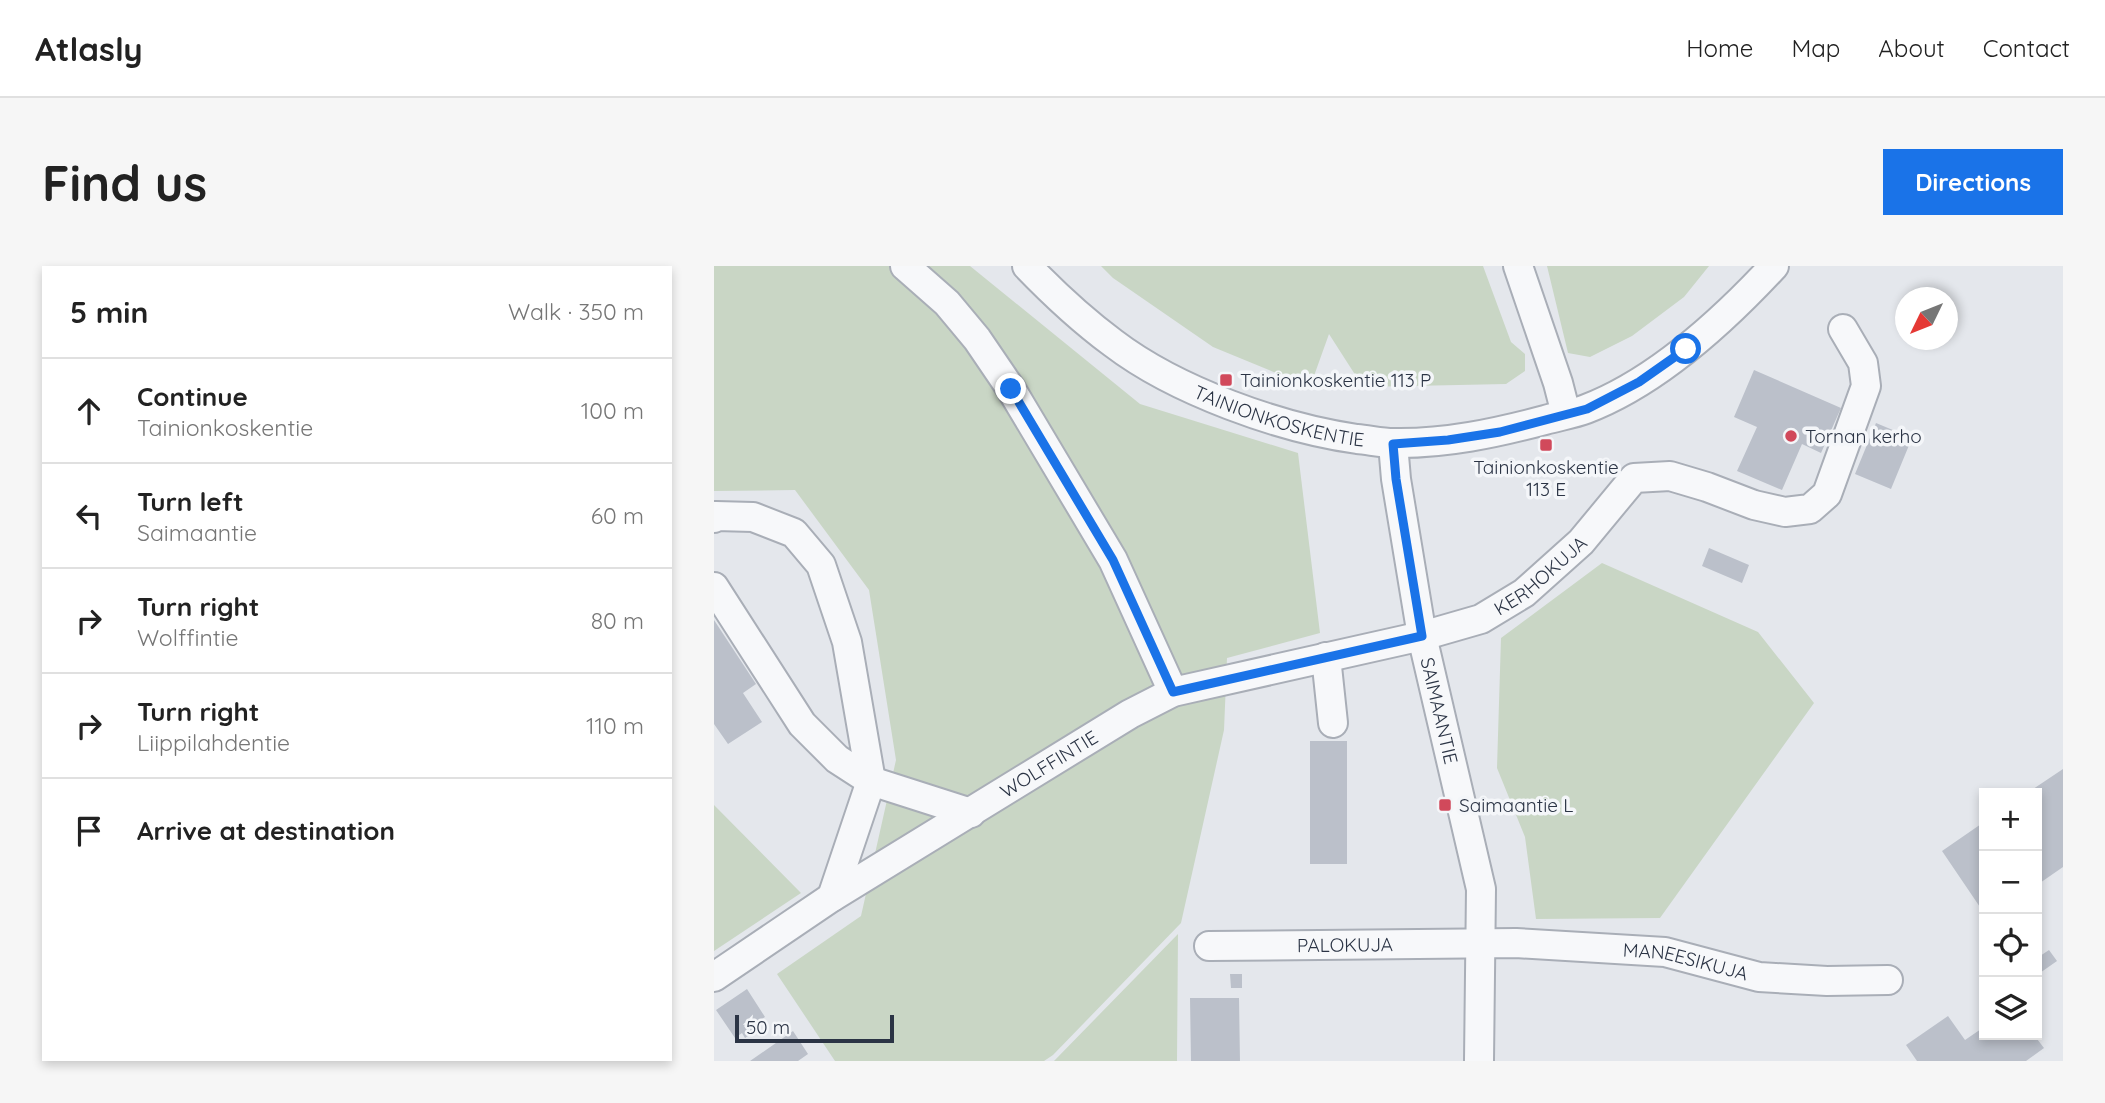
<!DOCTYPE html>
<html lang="en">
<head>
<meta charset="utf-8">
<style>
  :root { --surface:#fff; --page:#f6f6f6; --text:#222; --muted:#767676; --line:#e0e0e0; --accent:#1a73e8 }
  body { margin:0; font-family:Quicksand,sans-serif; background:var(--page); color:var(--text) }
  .controls { position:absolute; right:21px; bottom:21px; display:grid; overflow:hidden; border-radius:0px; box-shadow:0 4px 10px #0003 }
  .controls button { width:63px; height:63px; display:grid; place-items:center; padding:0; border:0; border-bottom:2px solid var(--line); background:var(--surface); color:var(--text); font:35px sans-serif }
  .compass { position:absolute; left:1181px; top:21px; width:63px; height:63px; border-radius:50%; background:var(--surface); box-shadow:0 4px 10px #0003; rotate:227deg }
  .scale { position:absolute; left:21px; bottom:18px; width:159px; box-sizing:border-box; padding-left:7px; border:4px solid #2b3445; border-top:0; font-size:19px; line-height:24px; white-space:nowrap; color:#2b3445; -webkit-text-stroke:5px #f4f6f9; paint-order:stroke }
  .stop { position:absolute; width:21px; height:21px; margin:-16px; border:5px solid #1a73e8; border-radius:50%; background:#fff }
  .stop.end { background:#1a73e8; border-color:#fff; box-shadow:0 2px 7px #0008 }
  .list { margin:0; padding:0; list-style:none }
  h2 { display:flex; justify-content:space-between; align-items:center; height:91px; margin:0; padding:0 28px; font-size:30px }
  h2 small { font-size:23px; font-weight:400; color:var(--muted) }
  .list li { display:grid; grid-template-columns:46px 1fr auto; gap:21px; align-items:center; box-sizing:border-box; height:105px; padding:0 28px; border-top:2px solid var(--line) }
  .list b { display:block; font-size:26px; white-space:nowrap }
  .list p { margin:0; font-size:23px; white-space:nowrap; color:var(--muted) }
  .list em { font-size:23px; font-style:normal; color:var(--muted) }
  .icon { flex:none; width:38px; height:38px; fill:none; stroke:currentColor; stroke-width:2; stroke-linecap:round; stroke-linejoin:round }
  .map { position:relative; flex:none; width:1349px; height:795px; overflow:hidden; border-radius:0px }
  header { display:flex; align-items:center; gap:42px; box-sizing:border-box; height:98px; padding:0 35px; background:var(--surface); border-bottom:2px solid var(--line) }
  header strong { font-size:33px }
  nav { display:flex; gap:38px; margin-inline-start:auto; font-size:24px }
  .intro { display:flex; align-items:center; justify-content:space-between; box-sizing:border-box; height:168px; padding:0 42px }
  h1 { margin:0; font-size:49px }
  .button { padding:18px 32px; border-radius:0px; background:var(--accent); color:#fff; font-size:24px; font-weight:700 }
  main { display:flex; gap:42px; padding:0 42px }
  aside { flex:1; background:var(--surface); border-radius:0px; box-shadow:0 4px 10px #0003 }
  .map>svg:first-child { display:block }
</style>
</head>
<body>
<header>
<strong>Atlasly</strong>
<nav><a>Home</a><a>Map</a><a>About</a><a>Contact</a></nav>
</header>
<div class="intro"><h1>Find us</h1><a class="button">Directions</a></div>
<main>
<aside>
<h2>5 min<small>Walk · 350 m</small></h2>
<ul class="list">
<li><svg class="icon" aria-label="ahead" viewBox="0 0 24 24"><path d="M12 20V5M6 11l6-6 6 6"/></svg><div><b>Continue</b><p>Tainionkoskentie</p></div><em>100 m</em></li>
<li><svg class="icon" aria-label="left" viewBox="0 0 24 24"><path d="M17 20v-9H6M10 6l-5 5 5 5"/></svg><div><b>Turn left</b><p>Saimaantie</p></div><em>60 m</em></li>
<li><svg class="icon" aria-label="right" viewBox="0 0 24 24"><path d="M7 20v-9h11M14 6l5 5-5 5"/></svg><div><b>Turn right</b><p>Wolffintie</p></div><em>80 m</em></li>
<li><svg class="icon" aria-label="right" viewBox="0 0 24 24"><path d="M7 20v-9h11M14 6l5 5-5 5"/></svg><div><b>Turn right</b><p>Liippilahdentie</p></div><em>110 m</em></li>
<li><svg class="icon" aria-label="arrive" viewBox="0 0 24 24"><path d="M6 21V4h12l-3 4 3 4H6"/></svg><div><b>Arrive at destination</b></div></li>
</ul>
</aside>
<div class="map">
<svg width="1349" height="795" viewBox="0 0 1349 795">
  <rect width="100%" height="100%" fill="#e4e7ec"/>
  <path fill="#c9d6c5" d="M 0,0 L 256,0 L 426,138 L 584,187 L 606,367 L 513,392 L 510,464 L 467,657 L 339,789 L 330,795 L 121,795 L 63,708 L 147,650 L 182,494 L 155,324 L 81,224 L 0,225 Z
    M 387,0 L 769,0 L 797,76 L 811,88 L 811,105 L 792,118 L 649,121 L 615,68 L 596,121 L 499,81 L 399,12 Z
    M 833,0 L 995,0 L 970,31 L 918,70 L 876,91 L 854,87 Z
    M 888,297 L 1044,366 L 1100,437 L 946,652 L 822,653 L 811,571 L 783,502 L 787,372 Z
    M 0,539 L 87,627 L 0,685 Z
    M 464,668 L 463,795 L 340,795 Z"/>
  <path fill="#bbc0ca" d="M 1040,104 L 1127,142 L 1107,187 L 1088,178 L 1068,224 L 1023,205 L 1043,161 L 1020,151 Z
    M 1162,157 L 1198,172 L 1177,223 L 1141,208 Z
    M 995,282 L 1035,299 L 1028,317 L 988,300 Z
    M 0,354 L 42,418 L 29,427 L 48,456 L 14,478 L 0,458 Z
    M 596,475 L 633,475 L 633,598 L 596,598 Z
    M 1349,503 L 1349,601 L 1323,619 L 1323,527 L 1313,527 Z
    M 1270,556 L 1270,647 L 1228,585 Z
    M 1335,684 L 1343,695 L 1323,709 L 1323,692 Z
    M 516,708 L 528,708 L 528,722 L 517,722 Z
    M 33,723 L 51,751 L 42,757 L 45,762 L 31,772 L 28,767 L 21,772 L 2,744 Z
    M 476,732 L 525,732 L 526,795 L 477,795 Z
    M 1234,750 L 1251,774 L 1270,761 L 1270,769 L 1320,769 L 1330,782 L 1312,795 L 1203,795 L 1192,779 Z
    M 79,765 L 94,788 L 84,795 L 36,795 Z"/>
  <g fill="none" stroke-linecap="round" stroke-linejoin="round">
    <defs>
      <g id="minor">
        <path d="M 191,0 L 233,37 L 263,73 L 297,123 L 399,294 L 459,426"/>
        <path id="s1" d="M 313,0 C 340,28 368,54 399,77 C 462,125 566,162 643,173 C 655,174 668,177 680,177 C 731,178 782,167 831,154 C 845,150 859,148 872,143 C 943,116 1009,55 1060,0"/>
        <path d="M 804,0 L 844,117 L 852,148"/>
        <path id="s2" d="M 679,178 L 682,213 L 708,370 L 767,623 L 765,795"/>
        <path d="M 0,252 L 2,250 L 39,251 L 80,267 L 107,299 L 133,376 L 157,515 L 118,631"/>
        <path d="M 0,321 L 88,458 L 123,493 L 157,515 L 257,547"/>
        <path d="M 612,391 L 619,457"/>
        <path id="s3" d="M 495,680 L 802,677 L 951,686 L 1045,711 L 1113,715 L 1174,714"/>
        <path id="s4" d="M 0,711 L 118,631 L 416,448 L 459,426 L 708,370 L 767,353 L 810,327 L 867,276 L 920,212 L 956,210 L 993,221 L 1040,239 L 1071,246 L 1096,243 L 1113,228 L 1152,120 L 1149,97 L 1129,63"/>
      </g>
    </defs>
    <use href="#minor" stroke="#a9aeb7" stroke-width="32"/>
    <use href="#minor" stroke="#f7f8fa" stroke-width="28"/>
  </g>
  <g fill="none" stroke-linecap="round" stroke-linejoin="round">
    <path stroke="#1a73e8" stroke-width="9" d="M 297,123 L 399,294 L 459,426 L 708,370 L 682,213 L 679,178 L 734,174 L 786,166 L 873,143 L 925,116 L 972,83"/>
  </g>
  <g fill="#d1495b" stroke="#f4f6f9" stroke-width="2.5">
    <rect x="505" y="107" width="14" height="14" rx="3.5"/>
    <circle cx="1077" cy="170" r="7"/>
    <rect x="825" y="172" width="14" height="14" rx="3.5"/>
    <rect x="724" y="532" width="14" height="14" rx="3.5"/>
  </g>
  <g text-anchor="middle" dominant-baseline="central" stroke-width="7" stroke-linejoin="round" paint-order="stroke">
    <g font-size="19" fill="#2b3445" stroke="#f4f6f9" text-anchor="start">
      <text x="526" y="114">Tainionkoskentie 113 P</text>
      <text x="1091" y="170">Tornan kerho</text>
      <text x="832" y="201" text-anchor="middle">Tainionkoskentie<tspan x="832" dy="22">113 E</tspan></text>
      <text x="745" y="539">Saimaantie L</text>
    </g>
    <g font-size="19" fill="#2b3445" stroke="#f4f6f9">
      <text stroke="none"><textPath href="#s1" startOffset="299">TAINIONKOSKENTIE</textPath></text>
      <text stroke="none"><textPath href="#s4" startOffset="931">KERHOKUJA</textPath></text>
      <text stroke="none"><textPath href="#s2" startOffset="271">SAIMAANTIE</textPath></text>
      <text stroke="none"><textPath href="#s4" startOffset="397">WOLFFINTIE</textPath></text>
      <text stroke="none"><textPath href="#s3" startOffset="136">PALOKUJA</textPath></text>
      <text stroke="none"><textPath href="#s3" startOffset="478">MANEESIKUJA</textPath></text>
    </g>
  </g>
</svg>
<div class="controls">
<button>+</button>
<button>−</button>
<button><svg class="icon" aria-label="locate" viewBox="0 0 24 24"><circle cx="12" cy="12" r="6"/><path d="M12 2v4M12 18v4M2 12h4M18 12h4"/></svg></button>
<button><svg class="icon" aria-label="layers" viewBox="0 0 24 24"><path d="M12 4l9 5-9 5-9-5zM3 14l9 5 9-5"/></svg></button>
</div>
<svg class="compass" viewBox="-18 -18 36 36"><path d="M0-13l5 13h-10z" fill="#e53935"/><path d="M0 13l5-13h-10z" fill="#767676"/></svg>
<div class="scale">50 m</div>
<div class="stop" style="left:972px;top:83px"></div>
<div class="stop end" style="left:297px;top:123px"></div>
</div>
</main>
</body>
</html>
